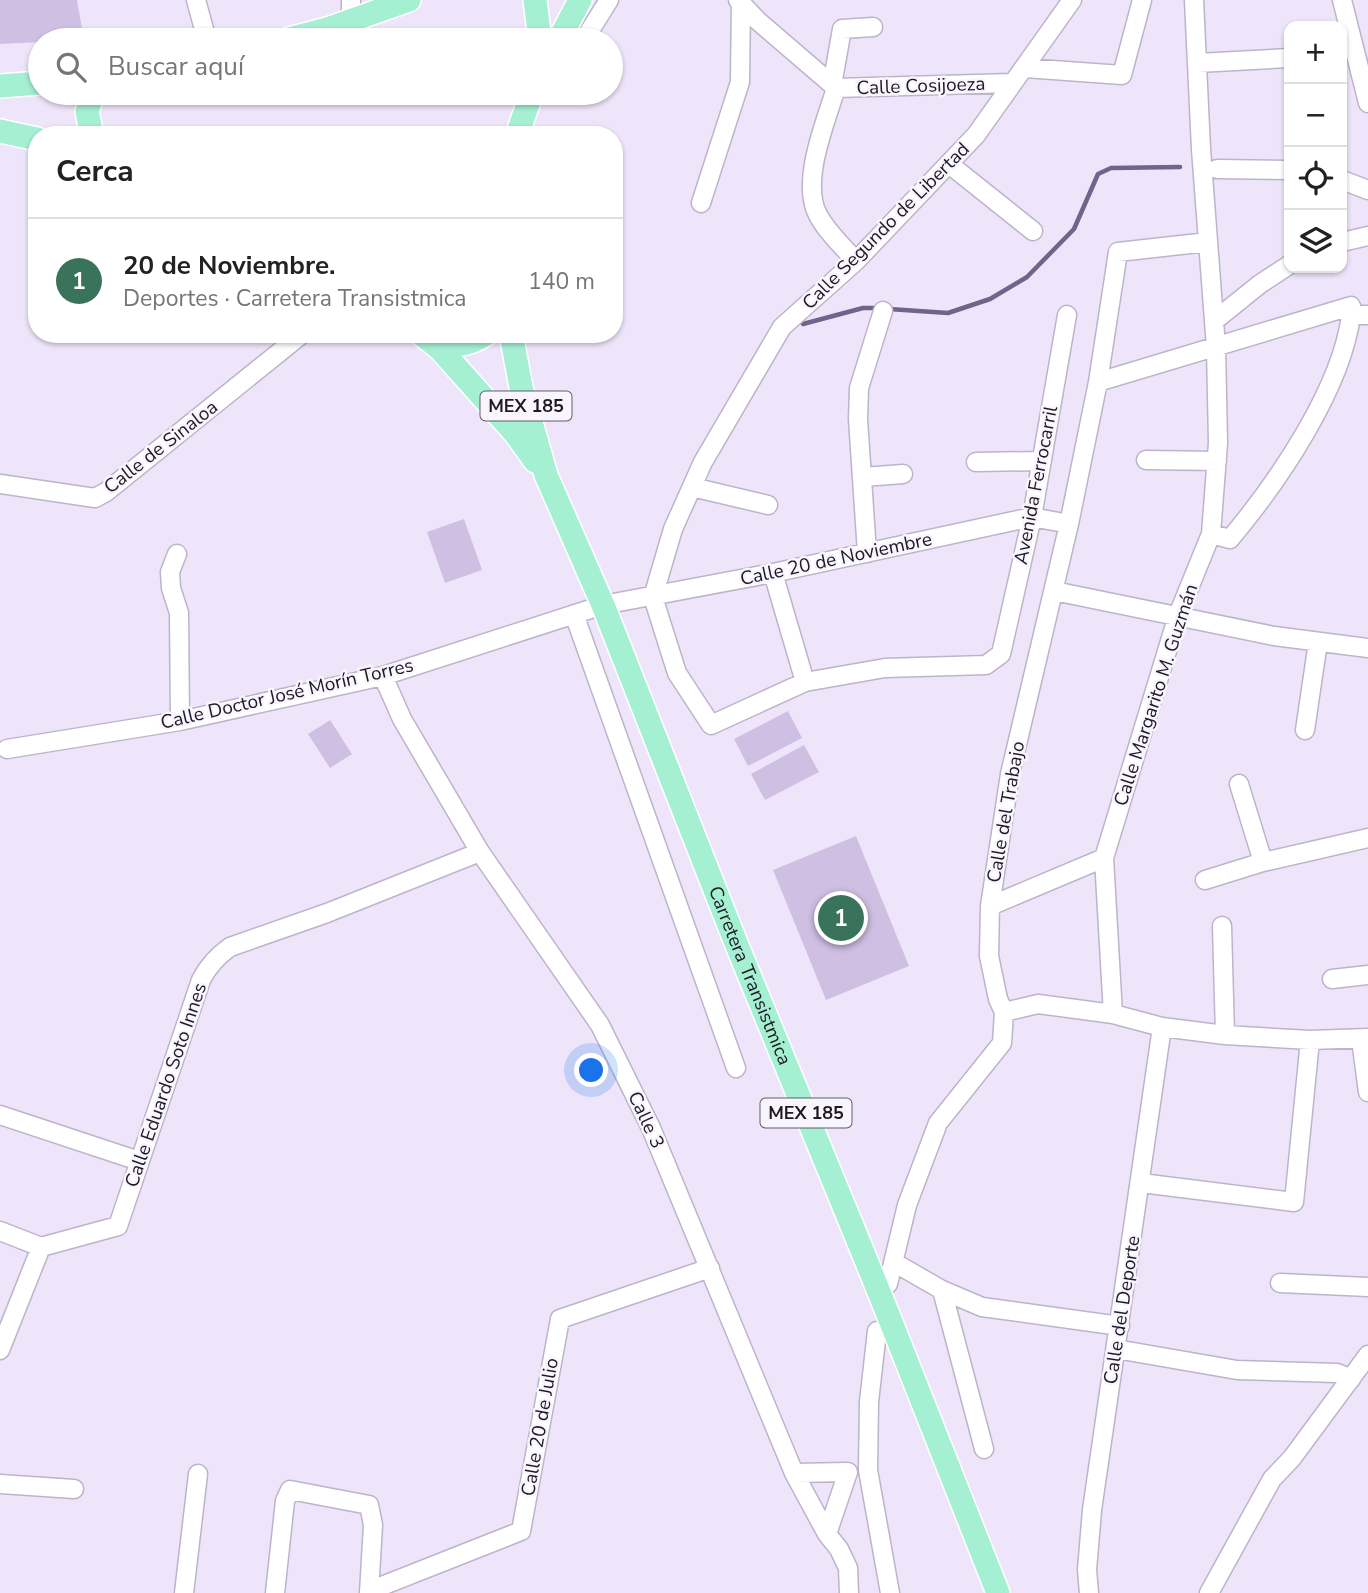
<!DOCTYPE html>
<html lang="es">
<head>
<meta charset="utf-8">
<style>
  :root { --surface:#fff; --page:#f6f6f6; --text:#222; --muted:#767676; --line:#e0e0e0; --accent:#39735c }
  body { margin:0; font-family:"Nunito Sans",sans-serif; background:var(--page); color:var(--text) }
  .controls { position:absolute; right:21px; top:21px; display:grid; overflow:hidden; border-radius:14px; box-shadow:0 2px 5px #0004 }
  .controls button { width:63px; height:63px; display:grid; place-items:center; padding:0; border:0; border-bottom:2px solid var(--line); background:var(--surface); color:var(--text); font:35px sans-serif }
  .you { position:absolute; left:592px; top:1071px; width:24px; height:24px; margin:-18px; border:5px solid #fff; border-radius:50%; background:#1a73e8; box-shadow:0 0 0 10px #1a73e833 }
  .badge { display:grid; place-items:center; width:46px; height:46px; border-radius:50%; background:var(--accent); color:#fff; font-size:23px; font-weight:700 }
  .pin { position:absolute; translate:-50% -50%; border:4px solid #fff; box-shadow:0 2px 7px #0006 }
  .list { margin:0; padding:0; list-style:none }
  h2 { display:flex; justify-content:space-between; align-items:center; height:91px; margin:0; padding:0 28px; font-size:30px }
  h2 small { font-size:23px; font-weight:400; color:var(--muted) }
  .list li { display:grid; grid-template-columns:46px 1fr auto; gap:21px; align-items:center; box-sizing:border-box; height:126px; padding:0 28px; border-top:2px solid var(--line) }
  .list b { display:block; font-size:26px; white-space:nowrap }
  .list p { margin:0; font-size:23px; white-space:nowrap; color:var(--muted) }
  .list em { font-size:23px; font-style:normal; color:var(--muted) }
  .icon { flex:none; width:38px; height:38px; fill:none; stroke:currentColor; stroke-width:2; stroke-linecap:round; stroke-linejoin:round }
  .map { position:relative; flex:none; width:1368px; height:1593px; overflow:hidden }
  .search { position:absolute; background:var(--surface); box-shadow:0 2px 5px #0004; left:28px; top:28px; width:595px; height:77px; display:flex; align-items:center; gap:18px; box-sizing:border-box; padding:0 24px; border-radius:38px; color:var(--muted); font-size:26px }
  .panel { position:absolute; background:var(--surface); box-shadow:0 2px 5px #0004; left:28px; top:126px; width:595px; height:217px; border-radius:28px }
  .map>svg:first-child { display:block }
</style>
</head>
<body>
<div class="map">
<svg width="1368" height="1593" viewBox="0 0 1368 1593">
  <rect width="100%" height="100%" fill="#eee5fb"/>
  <path fill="#cfc0e3" d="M 0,0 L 77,0 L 84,40 L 0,44 Z
    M 464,519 L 482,570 L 445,583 L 427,532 Z
    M 788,711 L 802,738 L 748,766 L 734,739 Z
    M 330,720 L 352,754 L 330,768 L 308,734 Z
    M 804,745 L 819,772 L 765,800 L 751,774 Z
    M 856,836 L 909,966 L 826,1000 L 773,870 Z"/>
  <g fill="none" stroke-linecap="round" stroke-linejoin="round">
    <path stroke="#736289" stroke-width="4.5" d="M 889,309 L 948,313 L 990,299 L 1027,277 L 1074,229 L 1098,174 L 1111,168 L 1180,167
      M 803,324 L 863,308 L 880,308"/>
    <defs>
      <path id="minor" d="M 196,0 L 207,40
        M 738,0 L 758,21 L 836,88 L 1012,83
        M 1342,0 L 1368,103
        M 351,22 L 351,0
        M 584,40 L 609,0
        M 1198,63 L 1289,58
        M 1025,68 L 1122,75 L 1142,0
        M 949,164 L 1033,231
        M 1217,169 L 1289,170
        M 1342,180 L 1368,190
        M 701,203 L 740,82 L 741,0
        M 1342,242 L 1368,236
        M 856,261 C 843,247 827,232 818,215 C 800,182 826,121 836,88 L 833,80 L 842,29 L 873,27
        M 1067,315 L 1032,517 L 1001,654 L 986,665 L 885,668 L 805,682 L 711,725 L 677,673 L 653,597 L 673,529 L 703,462 L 782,327 L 856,261 L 976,135 L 1072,0
        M 1214,321 L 1260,284 L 1289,265
        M 1098,382 L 1351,306 L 1351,315 L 1368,315
        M 1146,460 L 1217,461
        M 976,462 L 1042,461
        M 863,477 L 903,474
        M 0,484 L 95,498 L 106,492 L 302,334
        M 692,487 L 768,505
        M 1211,534 L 1230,539 C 1278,482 1342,388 1351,315
        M 867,553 L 858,419 L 859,388 L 883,311
        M 177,554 L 170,572 L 171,588 L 179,613 L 180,721
        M 773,573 L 805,682
        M 1054,591 L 1274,636 L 1368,648
        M 574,614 L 736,1068
        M 383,676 L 402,719 L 480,852 L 600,1025 L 651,1128 L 794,1473 L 827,1534 L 839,1549 L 848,1568 L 849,1593
        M 1305,730 L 1318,642
        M 7,749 L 180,721 L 383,676 L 603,605 L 773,573 L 1032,517 L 1069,524
        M 1239,784 L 1263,862
        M 1205,880 L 1263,862 L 1368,838
        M 990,906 L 1104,858
        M 1222,926 L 1225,1035
        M 1332,979 L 1368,975
        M 1004,1012 L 1038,1004 L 1113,1014 L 1162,1027 L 1225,1035 L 1310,1040 L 1368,1038
        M 1113,1014 L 1104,858 L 1178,615 L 1211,534 L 1218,443 L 1216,347 L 1201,149 L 1194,0
        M 1361,1039 L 1368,1092
        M 0,1115 L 139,1161
        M 1141,1183 L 1294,1202 L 1310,1040
        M 0,1231 L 41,1247
        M 895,1263 L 942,1290 L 982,1307 L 1120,1326
        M 1280,1283 L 1368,1287
        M 888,1284 L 907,1205 L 938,1123 L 1002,1043 L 1004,1012 L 998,999 L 989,956 L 990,906 L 1010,774 L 1069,524 L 1098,382 L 1118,252 L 1208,242
        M 942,1290 L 984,1449
        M 877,1331 L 869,1402 L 868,1470 L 890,1593
        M 1116,1349 L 1237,1370 L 1337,1373 L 1351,1379
        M 0,1350 L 41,1247 L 118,1226 L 201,980 C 208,966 216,957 230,947 L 327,913 L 480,852
        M 794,1473 L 848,1472 L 827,1534
        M 0,1484 L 74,1489
        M 369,1591 L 521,1531 L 560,1319 L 710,1268
        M 184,1593 L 198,1474
        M 275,1593 L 285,1501 L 290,1490 L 369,1505 L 373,1525 L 369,1593
        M 1089,1593 L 1087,1570 L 1092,1510 L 1162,1027
        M 1209,1593 L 1272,1479 L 1292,1458 L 1368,1355"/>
      <g id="major">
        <path d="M 535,0 L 540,40"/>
        <path d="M 285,40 L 330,28 L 409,0"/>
        <path d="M 559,40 L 580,0"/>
        <path d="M 0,86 L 40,83"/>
        <path d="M 0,131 L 37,139"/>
        <path d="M 92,135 L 87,112 L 93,93"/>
        <path d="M 517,135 L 532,93"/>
        <path d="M 421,334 L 440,349 L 515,433 L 535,461"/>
        <path id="s1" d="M 511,334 L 521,387 L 546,475 L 603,605 L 736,943 L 875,1282"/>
        <path d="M 429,339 C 450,347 467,347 486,334"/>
        <path d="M 889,1317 L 998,1593"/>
      </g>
    </defs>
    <use href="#minor" stroke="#bdb4ca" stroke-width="21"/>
    <use href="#major" stroke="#fff" stroke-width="26"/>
    <use href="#minor" stroke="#fff" stroke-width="18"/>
    <use href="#major" stroke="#a5efd3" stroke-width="23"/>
    <defs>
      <path id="major-bridge" d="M 875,1282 L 889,1317"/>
    </defs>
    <use href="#major-bridge" stroke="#fff" stroke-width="26" stroke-linecap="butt"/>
    <use href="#major-bridge" stroke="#a5efd3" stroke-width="23"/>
  </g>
  <g text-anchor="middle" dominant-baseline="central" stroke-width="5" stroke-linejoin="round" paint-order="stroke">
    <g fill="#f9f5fe" stroke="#5f5c64" stroke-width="2">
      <rect x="480.5" y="391.5" width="91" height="29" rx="5"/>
      <rect x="760.5" y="1098.5" width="91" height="29" rx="5"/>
    </g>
    <g font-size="18" font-weight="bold" fill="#1d1a22">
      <text x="526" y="406">MEX 185</text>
      <text x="806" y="1113">MEX 185</text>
    </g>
    <g font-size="19" fill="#1d1a22" stroke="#f9f5fe">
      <text transform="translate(921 86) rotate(-2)">Calle Cosijoeza</text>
      <text transform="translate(886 226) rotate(-45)">Calle Segundo de Libertad</text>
      <text transform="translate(161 447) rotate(-38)">Calle de Sinaloa</text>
      <text transform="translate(1036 485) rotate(-79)">Avenida Ferrocarril</text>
      <text transform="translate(836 559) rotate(-12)">Calle 20 de Noviembre</text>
      <text transform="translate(287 694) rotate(-13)">Calle Doctor José Morín Torres</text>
      <text transform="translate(1156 695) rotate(-72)">Calle Margarito M. Guzmán</text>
      <text transform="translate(1006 812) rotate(-80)">Calle del Trabajo</text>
      <text stroke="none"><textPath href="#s1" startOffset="686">Carretera Transistmica</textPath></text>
      <text transform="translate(166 1085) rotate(-71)">Calle Eduardo Soto Innes</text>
      <text transform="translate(646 1120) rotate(65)">Calle 3</text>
      <text transform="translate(1122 1310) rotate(-81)">Calle del Deporte</text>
      <text transform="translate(540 1427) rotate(-80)">Calle 20 de Julio</text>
    </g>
  </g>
</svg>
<div class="controls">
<button>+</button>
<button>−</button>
<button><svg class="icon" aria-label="locate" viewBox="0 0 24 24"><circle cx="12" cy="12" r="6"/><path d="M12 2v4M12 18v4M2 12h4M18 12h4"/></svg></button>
<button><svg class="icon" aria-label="layers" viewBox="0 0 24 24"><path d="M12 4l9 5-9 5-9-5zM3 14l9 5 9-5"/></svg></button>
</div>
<div class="you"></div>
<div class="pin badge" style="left:841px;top:918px">1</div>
<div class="search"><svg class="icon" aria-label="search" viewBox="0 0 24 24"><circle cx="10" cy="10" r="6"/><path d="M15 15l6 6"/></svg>Buscar aquí</div>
<section class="panel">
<h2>Cerca<small></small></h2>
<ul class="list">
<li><span class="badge">1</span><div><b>20 de Noviembre.</b><p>Deportes · Carretera Transistmica</p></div><em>140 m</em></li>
</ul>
</section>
</div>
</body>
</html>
